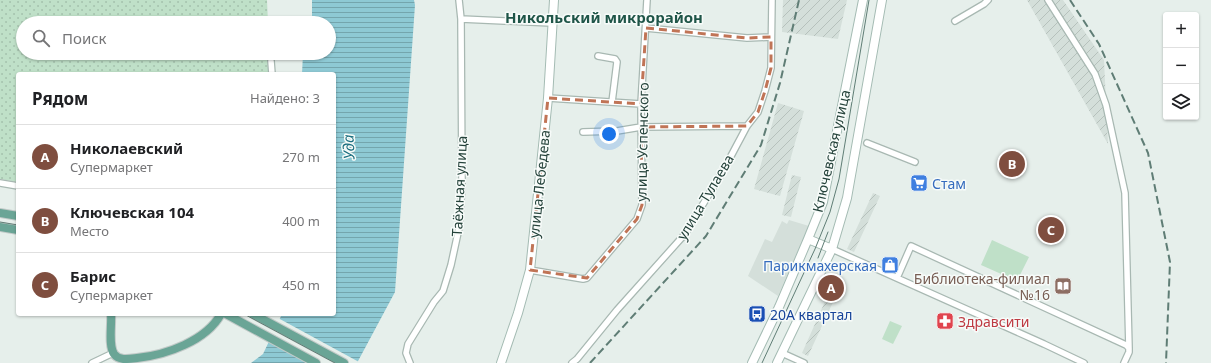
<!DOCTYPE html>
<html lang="ru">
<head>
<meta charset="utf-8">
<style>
  :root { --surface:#fff; --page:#f6f6f6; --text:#202124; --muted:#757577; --line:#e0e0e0; --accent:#7f4e3f }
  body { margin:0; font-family:"Noto Sans",sans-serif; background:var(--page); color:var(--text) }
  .controls { position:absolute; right:12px; top:12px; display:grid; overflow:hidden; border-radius:4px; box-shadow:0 1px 3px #0004 }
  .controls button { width:36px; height:36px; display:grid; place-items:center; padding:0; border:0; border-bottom:1px solid var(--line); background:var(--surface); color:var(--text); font:20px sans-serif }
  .you { position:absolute; left:609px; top:134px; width:14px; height:14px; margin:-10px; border:3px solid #fff; border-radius:50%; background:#1a73e8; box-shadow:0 0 0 6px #1a73e833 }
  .badge { display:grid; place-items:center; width:26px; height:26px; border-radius:50%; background:var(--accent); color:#fff; font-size:13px; font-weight:700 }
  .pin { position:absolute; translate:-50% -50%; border:2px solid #fff; box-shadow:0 1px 4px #0006 }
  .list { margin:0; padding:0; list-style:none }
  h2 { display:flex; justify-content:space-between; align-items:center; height:52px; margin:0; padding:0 16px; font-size:17px }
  h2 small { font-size:13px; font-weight:400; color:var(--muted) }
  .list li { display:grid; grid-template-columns:26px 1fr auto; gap:12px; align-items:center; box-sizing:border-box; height:64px; padding:0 16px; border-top:1px solid var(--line) }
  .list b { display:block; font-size:15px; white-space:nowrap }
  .list p { margin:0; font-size:13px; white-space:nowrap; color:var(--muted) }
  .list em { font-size:13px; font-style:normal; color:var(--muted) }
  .icon { flex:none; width:22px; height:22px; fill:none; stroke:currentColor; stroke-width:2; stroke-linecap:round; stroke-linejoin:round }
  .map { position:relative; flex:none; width:1211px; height:363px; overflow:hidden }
  .search { position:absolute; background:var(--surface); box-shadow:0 1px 3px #0004; left:16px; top:16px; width:320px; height:44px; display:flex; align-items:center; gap:10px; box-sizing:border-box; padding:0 14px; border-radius:22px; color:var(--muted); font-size:15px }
  .panel { position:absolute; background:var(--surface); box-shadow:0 1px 3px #0004; left:16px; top:72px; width:320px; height:244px; border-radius:4px }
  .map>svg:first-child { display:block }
</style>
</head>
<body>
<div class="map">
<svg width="1211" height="363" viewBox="0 0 1211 363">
  <defs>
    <pattern id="industrial-furrows" width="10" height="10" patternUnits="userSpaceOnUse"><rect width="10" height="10" fill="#d4dfda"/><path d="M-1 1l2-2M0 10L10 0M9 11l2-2" fill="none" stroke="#b6c1bc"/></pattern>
    <pattern id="park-dots" width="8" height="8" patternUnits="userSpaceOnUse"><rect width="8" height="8" fill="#bfe0c8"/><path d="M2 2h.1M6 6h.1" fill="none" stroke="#a4c1ad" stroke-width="1.8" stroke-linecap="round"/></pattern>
    <pattern id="water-rules" width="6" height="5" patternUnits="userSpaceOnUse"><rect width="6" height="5" fill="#8ec9d4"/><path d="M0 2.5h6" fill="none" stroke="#74a5ad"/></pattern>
  </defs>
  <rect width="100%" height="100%" fill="#e6efeb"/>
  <path fill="#d4dfda" d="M 789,220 L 809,226 L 778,296 L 748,276 L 765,239 L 772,242 L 782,221 L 787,224 Z"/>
  <path fill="url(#industrial-furrows)" d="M 783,0 L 847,0 L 838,39 L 782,32 Z
    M 1027,0 L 1063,0 L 1104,60 L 1108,144 Z
    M 778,103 L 804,111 L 780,196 L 754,189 Z
    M 792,175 L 801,177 L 791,217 L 782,215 Z
    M 873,193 L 880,196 L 854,252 L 847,249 Z
    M 827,297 L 834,300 L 808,356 L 802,353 Z"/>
  <path fill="url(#park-dots)" d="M 0,0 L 267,0 L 268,23 L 23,23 L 23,53 L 269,53 L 270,74 L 18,74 L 18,182 L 0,179 Z"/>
  <path fill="#bfe0c8" d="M 992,240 L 1029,257 L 1017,281 L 981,265 Z
    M 890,321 L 902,326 L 893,344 L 882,339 Z"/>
  <path fill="url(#water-rules)" d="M 312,0 L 414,0 L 415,5 L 395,292 L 357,363 L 251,363 L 263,354 L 282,314 L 334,314 L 334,74 L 302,74 L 303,53 L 329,53 L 329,23 L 311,23 L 312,17 Z"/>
  <path fill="#e6efeb" d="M 278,318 L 359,362 L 359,363 L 308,363 L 267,341 Z"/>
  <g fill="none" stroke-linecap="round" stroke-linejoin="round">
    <defs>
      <path id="street" d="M 459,0 L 461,19
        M 1048,0 L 1095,74 L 1106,105 L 1125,193 L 1129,348
        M 955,21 L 984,4 L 988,0
        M 646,28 L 747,38 L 771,37
        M 598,56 L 615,59 L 617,62 L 612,102
        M 271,61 L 272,74
        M 548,98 L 641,104
        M 583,132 L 617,131 L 641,127 L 747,126
        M 867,143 L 915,162
        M 0,183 L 18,186
        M 832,249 L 1044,344 L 1084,363
        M 530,270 L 583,279 L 587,278 L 637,219 L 642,205 L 641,104 L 647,0
        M 897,278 L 911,246 L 1126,345 L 1129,348 L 1129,352 L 1124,363
        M 782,353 L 804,363
        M 92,363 L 113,353
        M 410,363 L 406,353 L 408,344 L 434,302 L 443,291 L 451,265 L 459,228 L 462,186 L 461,19 L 552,23
        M 572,363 L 577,359 L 617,310 L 685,234 L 723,171 L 747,126 L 758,112 L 765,91 L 771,68 L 772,0"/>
      <path id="secondary" d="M 808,239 L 832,249
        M 501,363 L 518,313 L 530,270 L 548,98 L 554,0
        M 752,363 L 779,307 L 808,239 L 823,202 L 863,0
        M 777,363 L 832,249 L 847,198 L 882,0"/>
      <path id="primary" d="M 0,213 L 18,216
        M 0,227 L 18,230
        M 111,314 C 112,325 108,345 114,354 C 119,361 129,359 137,358 C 166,355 206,341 221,314
        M 226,314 L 316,363
        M 253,314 L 344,363"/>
    </defs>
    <use href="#street" stroke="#a8b8b2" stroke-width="8"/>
    <use href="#secondary" stroke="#a4bbb3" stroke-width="10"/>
    <use href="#primary" stroke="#c2cac8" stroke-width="10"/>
    <use href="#street" stroke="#fff" stroke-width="5.5"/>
    <use href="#secondary" stroke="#fff" stroke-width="8"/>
    <use href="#primary" stroke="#6aa596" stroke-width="8"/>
    <path stroke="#5f7d75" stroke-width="1" d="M 0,222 L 18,225
      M 818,258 L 828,232
      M 244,314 L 335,363
      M 762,363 L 815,249 L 830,212 L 839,179 L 869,0"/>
    <path stroke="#5f7d75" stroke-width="2" stroke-dasharray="8 4" stroke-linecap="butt" d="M 1070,0 L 1099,44 L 1148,153 L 1170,262 L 1166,363
      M 590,363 L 706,236 L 761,145 L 780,83 L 799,0"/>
  </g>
  <path fill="none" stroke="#c07456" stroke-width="3" stroke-dasharray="8 5" stroke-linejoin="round" d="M 646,28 L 747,38 L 771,37 L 771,68 L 765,91 L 758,112 L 747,126 L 641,127 L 642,205 L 637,219 L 587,278 L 530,270 L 548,98 L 641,104 Z"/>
  <defs>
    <symbol id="supermarket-square" viewBox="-11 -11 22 22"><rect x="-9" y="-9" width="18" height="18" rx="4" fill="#3f7fe0" stroke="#f7fbf9"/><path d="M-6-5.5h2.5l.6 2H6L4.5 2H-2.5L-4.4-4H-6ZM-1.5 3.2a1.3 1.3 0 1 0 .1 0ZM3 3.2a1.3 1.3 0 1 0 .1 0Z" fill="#fff"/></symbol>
    <symbol id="shop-square" viewBox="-11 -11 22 22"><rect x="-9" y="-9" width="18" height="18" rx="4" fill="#3f7fe0" stroke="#f7fbf9"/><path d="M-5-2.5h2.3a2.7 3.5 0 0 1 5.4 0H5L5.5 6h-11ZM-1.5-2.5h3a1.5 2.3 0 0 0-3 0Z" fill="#fff"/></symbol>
    <symbol id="library-square" viewBox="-11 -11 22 22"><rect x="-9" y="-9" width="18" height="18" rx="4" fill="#8d6e63" stroke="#f7fbf9"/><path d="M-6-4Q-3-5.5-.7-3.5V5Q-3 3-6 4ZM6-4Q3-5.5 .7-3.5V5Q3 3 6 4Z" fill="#fff"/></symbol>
    <symbol id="bus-square" viewBox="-11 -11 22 22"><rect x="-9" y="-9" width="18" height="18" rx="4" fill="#1a4fb4" stroke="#f7fbf9"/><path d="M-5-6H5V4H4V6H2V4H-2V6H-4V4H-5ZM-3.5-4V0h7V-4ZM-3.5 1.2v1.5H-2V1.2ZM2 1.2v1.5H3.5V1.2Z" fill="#fff"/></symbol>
    <symbol id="pharmacy-square" viewBox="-11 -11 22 22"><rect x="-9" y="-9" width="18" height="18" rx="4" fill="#e0444e" stroke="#f7fbf9"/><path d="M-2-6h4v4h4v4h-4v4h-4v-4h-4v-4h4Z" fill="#fff"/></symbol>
  </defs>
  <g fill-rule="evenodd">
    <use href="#supermarket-square" x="909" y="173" width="20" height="20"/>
    <use href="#shop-square" x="880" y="255" width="20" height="20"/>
    <use href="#library-square" x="1053" y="276" width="20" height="20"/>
    <use href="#bus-square" x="747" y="304" width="20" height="20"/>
    <use href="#pharmacy-square" x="935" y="311" width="20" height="20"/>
  </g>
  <g text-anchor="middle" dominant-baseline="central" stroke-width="3" stroke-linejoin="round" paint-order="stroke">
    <g font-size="14" fill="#24423a" stroke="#f7fbf9">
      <text transform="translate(642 142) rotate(-89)">улица Успенского</text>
      <text transform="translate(831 151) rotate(-77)">Ключевская улица</text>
      <text transform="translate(539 184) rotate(-84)">улица Лебедева</text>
      <text transform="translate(459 186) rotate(-87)">Таёжная улица</text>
      <text transform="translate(705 197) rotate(-59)">улица Тулаева</text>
    </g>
    <g font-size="14" fill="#366cbe" stroke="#f7fbf9" text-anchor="start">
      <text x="932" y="183">Стам</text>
      <text x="877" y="265" text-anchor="end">Парикмахерская</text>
    </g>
    <g font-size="14" fill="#785e54" stroke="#f7fbf9" text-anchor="end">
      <text x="1050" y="278">Библиотека-филиал<tspan x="1050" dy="16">№16</tspan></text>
    </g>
    <g font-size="14" fill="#164399" stroke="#f7fbf9" text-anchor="start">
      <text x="770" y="314">20А квартал</text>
    </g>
    <g font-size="14" fill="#be3a42" stroke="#f7fbf9" text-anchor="start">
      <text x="958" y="321">Здравсити</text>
    </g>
    <g font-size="15" font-weight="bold" fill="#1f5548" stroke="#f7fbf9">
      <text x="604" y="17">Никольский микрорайон</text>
    </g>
    <g font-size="15" font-style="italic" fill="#1c6f80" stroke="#f7fbf9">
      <text transform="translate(348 147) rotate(-92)">Уда</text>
    </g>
  </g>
</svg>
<div class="controls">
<button>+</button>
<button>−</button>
<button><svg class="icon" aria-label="layers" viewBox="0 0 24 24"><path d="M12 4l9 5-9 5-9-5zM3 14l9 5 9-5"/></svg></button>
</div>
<div class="you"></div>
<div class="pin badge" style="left:831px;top:288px">A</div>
<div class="pin badge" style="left:1012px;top:164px">B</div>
<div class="pin badge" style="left:1051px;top:230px">C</div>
<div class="search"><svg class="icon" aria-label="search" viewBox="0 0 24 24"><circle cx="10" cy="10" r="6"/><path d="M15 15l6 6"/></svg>Поиск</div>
<section class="panel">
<h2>Рядом<small>Найдено: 3</small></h2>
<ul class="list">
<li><span class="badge">A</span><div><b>Николаевский</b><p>Супермаркет</p></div><em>270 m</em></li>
<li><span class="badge">B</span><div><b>Ключевская 104</b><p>Место</p></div><em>400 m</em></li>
<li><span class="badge">C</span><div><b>Барис</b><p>Супермаркет</p></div><em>450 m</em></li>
</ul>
</section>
</div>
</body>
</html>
